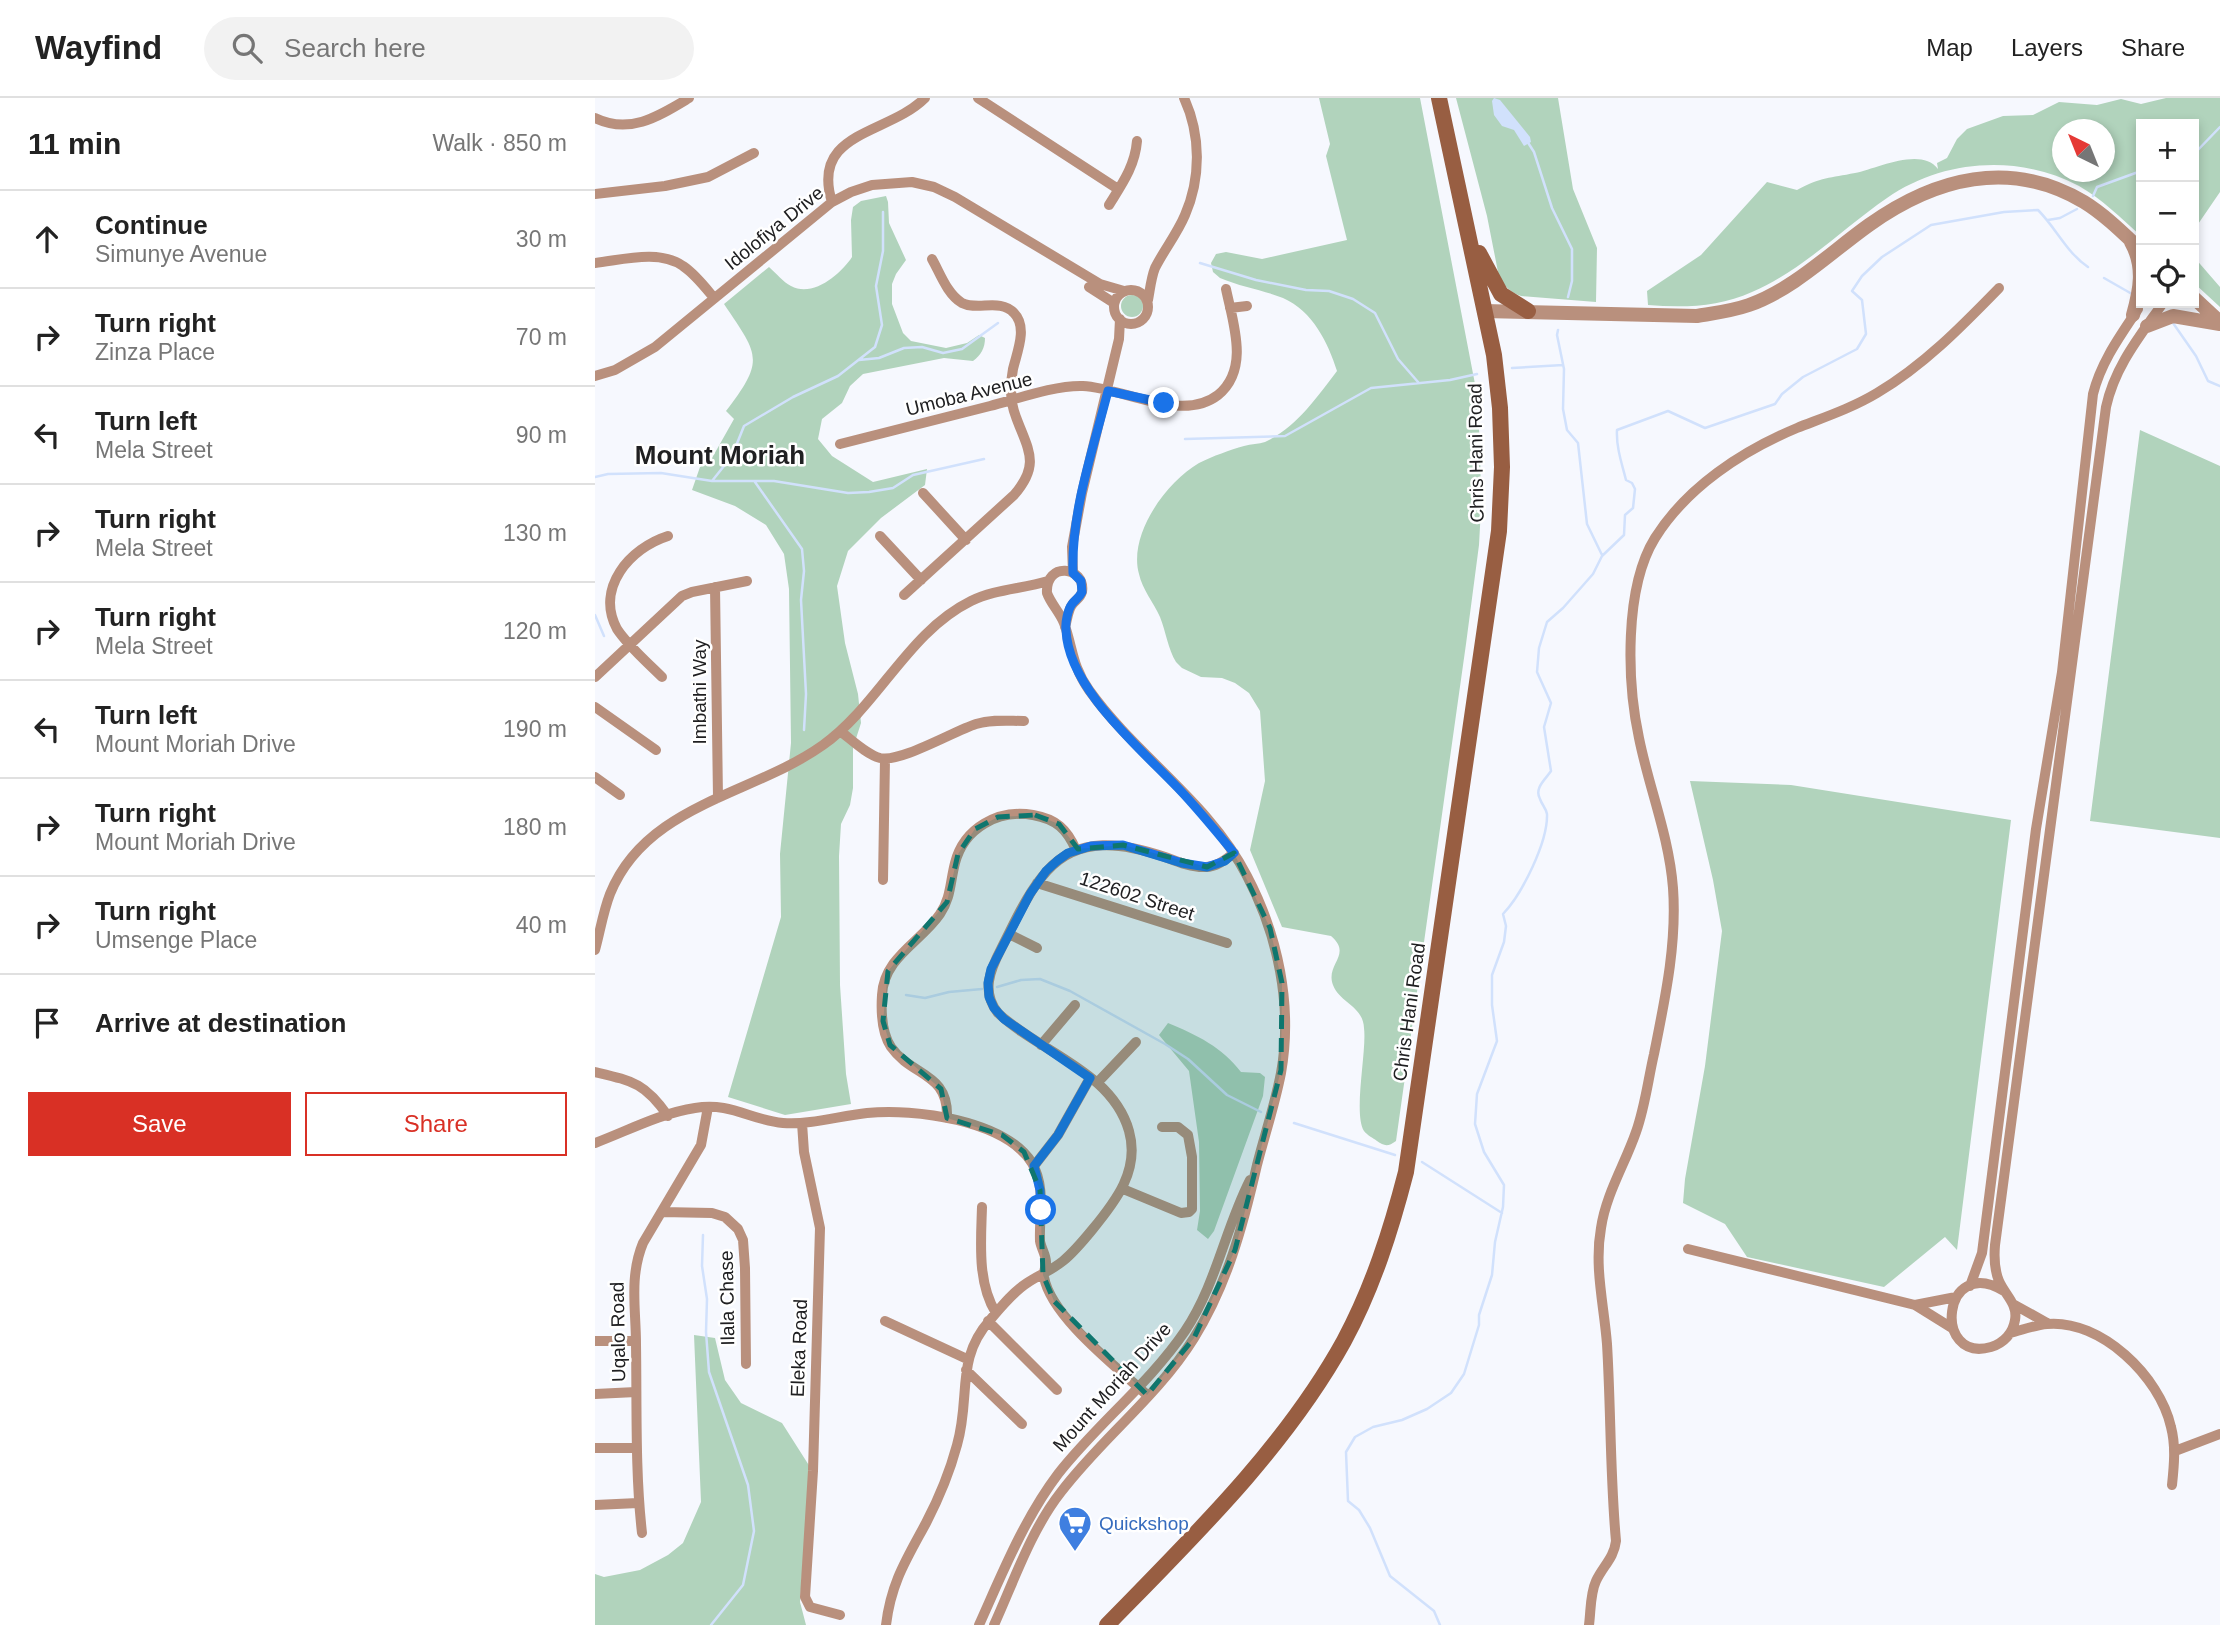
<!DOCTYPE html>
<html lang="en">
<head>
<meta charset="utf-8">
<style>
  :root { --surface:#fff; --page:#f2f2f2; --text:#222; --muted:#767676; --line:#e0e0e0; --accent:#d93025 }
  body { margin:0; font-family:Helvetica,sans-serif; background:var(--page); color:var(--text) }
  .controls { position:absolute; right:21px; top:21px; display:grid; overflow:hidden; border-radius:0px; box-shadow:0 4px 10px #0003 }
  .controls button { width:63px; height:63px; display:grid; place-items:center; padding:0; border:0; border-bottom:2px solid var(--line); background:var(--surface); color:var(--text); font:35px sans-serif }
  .compass { position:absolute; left:1457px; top:21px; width:63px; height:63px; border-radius:50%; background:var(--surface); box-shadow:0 4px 10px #0003; rotate:317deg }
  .stop { position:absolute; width:21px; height:21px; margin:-16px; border:5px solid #1a73e8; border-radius:50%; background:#fff }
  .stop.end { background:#1a73e8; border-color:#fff; box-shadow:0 2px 7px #0008 }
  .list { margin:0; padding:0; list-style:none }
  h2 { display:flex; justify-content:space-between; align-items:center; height:91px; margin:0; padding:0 28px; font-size:30px }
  h2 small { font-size:23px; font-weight:400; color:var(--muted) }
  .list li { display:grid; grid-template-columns:46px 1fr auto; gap:21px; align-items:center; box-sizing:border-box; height:98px; padding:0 28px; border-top:2px solid var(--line) }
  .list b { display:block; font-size:26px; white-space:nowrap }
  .list p { margin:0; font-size:23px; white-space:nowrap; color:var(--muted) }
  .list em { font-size:23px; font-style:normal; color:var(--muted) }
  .actions { display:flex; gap:14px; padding:21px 28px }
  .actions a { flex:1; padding:16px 0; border:2px solid var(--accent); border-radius:0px; text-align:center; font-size:24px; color:var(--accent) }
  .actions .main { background:var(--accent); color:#fff }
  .icon { flex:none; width:38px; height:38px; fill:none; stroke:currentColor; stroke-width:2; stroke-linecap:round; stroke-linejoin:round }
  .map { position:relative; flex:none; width:1625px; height:1527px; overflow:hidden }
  header { display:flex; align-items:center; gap:42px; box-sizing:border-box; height:98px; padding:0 35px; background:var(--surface); border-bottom:2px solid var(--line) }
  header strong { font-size:33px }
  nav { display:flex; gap:38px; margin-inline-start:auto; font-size:24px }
  .search { width:490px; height:63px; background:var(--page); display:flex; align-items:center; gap:18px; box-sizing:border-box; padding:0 24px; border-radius:38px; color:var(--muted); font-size:26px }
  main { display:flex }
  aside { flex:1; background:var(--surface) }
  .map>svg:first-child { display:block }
</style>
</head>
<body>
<header>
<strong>Wayfind</strong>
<div class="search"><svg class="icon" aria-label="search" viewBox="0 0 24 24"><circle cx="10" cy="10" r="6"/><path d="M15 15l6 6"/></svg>Search here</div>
<nav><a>Map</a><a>Layers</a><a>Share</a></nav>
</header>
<main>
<aside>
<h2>11 min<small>Walk · 850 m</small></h2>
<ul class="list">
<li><svg class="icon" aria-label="ahead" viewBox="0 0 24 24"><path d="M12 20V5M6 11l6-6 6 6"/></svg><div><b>Continue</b><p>Simunye Avenue</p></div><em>30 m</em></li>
<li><svg class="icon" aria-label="right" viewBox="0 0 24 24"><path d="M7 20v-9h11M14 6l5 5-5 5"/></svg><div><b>Turn right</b><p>Zinza Place</p></div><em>70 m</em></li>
<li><svg class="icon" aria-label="left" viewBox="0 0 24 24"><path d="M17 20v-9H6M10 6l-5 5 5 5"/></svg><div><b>Turn left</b><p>Mela Street</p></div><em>90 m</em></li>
<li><svg class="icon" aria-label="right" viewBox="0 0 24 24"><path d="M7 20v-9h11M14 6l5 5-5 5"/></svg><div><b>Turn right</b><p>Mela Street</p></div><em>130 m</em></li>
<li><svg class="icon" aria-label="right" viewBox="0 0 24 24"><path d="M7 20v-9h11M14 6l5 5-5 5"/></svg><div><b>Turn right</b><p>Mela Street</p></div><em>120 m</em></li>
<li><svg class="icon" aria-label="left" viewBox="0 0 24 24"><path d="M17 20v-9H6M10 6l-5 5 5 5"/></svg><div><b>Turn left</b><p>Mount Moriah Drive</p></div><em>190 m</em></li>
<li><svg class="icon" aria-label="right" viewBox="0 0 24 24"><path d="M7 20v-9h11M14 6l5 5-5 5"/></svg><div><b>Turn right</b><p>Mount Moriah Drive</p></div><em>180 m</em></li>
<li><svg class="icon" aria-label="right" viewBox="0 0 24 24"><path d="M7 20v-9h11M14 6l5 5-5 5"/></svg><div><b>Turn right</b><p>Umsenge Place</p></div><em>40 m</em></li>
<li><svg class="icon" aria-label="arrive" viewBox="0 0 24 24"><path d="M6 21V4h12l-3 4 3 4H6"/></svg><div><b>Arrive at destination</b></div></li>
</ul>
<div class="actions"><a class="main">Save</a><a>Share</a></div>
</aside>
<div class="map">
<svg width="1625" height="1527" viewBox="0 0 1625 1527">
  <rect width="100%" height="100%" fill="#f6f8fe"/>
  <path fill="#b1d3bc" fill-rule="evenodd" d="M 724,0 L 825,0 L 880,286 L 885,343 L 886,410 L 884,447 L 871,546 L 801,1043 C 793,1049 789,1048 782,1043 C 778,1040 772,1037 769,1033 C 758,1015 772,953 769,930 C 768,908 745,905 738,887 C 730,866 758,857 736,838 L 687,829 L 655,752 L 670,683 L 665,613 L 654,595 L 640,585 L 627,580 L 606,579 L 587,570 L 581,564 C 573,551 571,534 565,519 C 559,505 547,491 544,476 C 533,437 571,384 604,365 C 618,358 635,352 649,348 C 656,346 664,346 670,344 C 701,330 722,299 742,273 C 733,245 718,213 688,200 C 668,192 646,189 625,180 L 618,174 L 616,165 L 621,156 L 631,154 L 667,161 L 752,142 L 731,58 L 735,46 Z
    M 861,0 L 963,0 L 978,91 L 1002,150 L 1001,204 L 926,198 C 915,194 910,189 904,179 L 892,118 Z
    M 1571,0 L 1625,0 L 1625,94 L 1599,132 L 1599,26 L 1546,26 L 1546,138 C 1526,120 1507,101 1484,88 C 1424,56 1348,61 1292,100 C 1247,131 1208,172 1157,194 C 1124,209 1089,210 1053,207 L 1052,193 L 1106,157 L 1172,84 L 1202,92 C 1226,79 1235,80 1260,75 C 1281,71 1326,48 1343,71 L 1342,65 L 1352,60 L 1362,41 L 1372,31 L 1408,18 L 1438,17 L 1464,4 L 1502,7 L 1526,1 L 1546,6 ZM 1468,32 L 1510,32 L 1510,74 L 1468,74 Z
    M 291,98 L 293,104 L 294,125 L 311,162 L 301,176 L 297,186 L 297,206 L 308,235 L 316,243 L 351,250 L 372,245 L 384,237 L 390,240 C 390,250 386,257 378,263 L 349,260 L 268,276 L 255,288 L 247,305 L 227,321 L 223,341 L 237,358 L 278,384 L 332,371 L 330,387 L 286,420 L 253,453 L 242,488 L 250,545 L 263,596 L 266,625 L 258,650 L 258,690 L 255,707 L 246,726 L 244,758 L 245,887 L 251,976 L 256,1006 L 190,1017 L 133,999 L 186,819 L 185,756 L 196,645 L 194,491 L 189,456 L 171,427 L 140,408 L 97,392 L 105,369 L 117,360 L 139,321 L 131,313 C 171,261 163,257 129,206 L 174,169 C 181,175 188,184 196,188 C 218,200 246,176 257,159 L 256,122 L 258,109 L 266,103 Z
    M 1599,159 L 1625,189 L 1625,209 L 1599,185 Z
    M526 208a11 11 0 1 1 22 0a11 11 0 1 1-22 0Z
    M 1545,332 L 1625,368 L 1625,740 L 1495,723 Z
    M 1095,683 L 1196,687 L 1416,722 L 1362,1152 L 1350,1139 L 1289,1189 L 1152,1159 L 1130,1126 L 1088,1105 L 1090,1081 L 1110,968 L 1127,833 L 1118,782 Z
    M 573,925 C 602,937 627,949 646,974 L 665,975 L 670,979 L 668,998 L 619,1133 L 613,1141 L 602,1132 L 605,1113 L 604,1044 L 594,973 L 564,937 Z
    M 99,1237 L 120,1240 L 130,1282 L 146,1305 L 187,1325 L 215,1369 L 205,1504 L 211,1527 L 0,1527 L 0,1476 L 9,1479 L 45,1472 L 73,1457 L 88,1445 L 106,1404 Z"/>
  <path fill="#d1e1fc" d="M 899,0 L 905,2 L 935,39 L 936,44 L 929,48 L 919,32 L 907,28 L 899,17 L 897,3 Z"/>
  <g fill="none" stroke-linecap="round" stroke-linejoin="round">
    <path stroke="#d1e1fc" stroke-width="2.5" d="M 932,43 L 939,54 L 957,110 L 977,151 L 977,183 L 973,199
      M 1599,56 L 1625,29
      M 1498,98 L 1502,89 L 1546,73
      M 1453,122 L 1465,120 L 1482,111
      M 605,165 L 661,182 L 711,192 L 734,193 L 758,201 L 780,215 L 803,261 L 823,284
      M 1509,180 L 1537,196
      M 1578,225 L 1601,258 L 1613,283 L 1625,288
      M 963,232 L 962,237 L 969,271 L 968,311 L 972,332 L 983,345 L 992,426 L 1007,457
      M 264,262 L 284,260 L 309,250 L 327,249 L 348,255 L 367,251 L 403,225
      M 917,270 L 968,267
      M 590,341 L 690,338 L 776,290 L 855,282 L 882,276
      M 0,379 L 13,376 L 66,375 L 117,383 L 179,383 L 253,395 L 274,394 L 298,390 L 318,377 L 389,361
      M 117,383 L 137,358 L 149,328 L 198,299 L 243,278 L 280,249 L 287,227 L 281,188 L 288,153 L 288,114
      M 160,384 L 207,451 L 209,473 L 206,502 L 211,596 L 209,632
      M 0,517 L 9,538
      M 402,889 L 426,882 L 445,881 L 475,893 L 570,946 L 593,961 L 632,997 L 666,1014
      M 311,897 L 330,900 L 354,894 L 387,891
      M 699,1025 L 800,1057
      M 827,1064 L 907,1115
      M 108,1137 L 107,1168 L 112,1201 L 111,1234 L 114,1274 L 153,1387 L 159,1433 L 148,1487 L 116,1527
      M 845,1527 L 839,1513 L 795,1478 L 775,1430 L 764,1412 L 753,1403 L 751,1354 L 760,1339 L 778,1329 L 807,1322 L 832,1311 L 856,1295 L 869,1276 L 884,1227 L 884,1217 L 897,1177 L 900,1144 L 908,1109 L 909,1087 L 889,1054 L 880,1026 L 882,996 L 902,943 L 897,907 L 897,877 L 909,844 L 911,828 L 908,816 C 927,796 953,744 952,716 C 951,710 947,707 945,701 C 939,690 950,682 956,673 L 949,629 L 956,605 L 942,574 L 944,550 L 952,524 L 968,510 L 998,476 L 1007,458 L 1029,437 L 1030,417 L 1038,410 L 1040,391 L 1037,385 L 1031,382 C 1027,366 1021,349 1022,332 L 1073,313 L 1110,330 L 1180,306 L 1187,296 L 1208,279 L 1262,251 L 1271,236 L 1267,202 L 1257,193 L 1267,178 L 1287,159 L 1336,127 L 1409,114 L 1443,112 C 1461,130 1472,155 1493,169"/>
    <path stroke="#b9907d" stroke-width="10" d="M 383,0 L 523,91
      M 0,20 C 35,37 64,18 94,0
      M 0,96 L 70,88 L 113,79 L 159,55
      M 237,104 C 215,33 293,37 330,0
      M 514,107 C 527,86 540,68 542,43
      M 0,165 C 27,162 64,151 88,168 C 100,176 110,189 119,200
      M 505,186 L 494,189 L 519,205
      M519 209a17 17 0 1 1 34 0a17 17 0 1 1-34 0Z
      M 553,202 C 555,192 556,180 560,170 C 569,152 582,136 590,117 C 606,80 606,37 589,0
      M 635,210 L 652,208
      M 0,278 L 20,272 L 60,249 L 237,104 L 256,94 L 277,87 L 317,84 L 339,89 L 360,99 L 505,186 L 529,193
      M 245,346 C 295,333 345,321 395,308 C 422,301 460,287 488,288 C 529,290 587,325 623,297 C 655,271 638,225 631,191
      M 328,395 L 371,442
      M 285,438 L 326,482
      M 478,475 L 477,449 L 487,395 L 524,241 L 525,221
      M 120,489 L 123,700
      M 309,497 L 419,397 C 446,366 433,352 421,319 C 415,304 415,287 418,271 C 422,254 433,229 419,215 C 405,200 383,213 367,205 C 352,196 345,175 337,161
      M 0,579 L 87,498 L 97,494 L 152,483
      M 67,579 C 52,564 34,549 22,531 C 0,490 35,450 73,438
      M 0,609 L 61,652
      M 245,633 C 257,642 271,656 285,660 C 305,665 359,633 381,626 C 397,621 413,623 429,623
      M 0,679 L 25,697
      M 288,782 L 290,661
      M 442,785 L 632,845
      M 414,836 L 442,850
      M 0,852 C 5,834 8,814 15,796 C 51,706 158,697 228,647 C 284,607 313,534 376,503 C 400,491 427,491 453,483
      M 446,947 L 480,907
      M 0,974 C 38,983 50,985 73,1018
      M 502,985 L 541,944
      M 352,1020 C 354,974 317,979 296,949 C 286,934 286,913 287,897 C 289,859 326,844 345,816 C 356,800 355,784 360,765 C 369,730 403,711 438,717 C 461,721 472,731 481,752
      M 207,1025 L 209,1054 L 225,1130 L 218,1373 L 210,1499 L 215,1509 L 245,1517
      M 0,1045 C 32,1033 66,1015 100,1010 C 136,1004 155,1022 188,1025 C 216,1027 244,1018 272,1015 C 319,1010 410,1022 437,1065 C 451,1089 444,1118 445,1143 C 446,1150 451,1157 451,1164 C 451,1169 448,1174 449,1179 C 456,1219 523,1270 552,1297
      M 439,1068 L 463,1037 L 495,980
      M 528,1091 L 586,1115 L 594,1114 L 597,1111 L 597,1059 L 593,1037 L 583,1029 L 567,1029
      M 387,1109 C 386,1143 382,1185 401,1215
      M 67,1114 L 117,1115 L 130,1119 L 143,1131 L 148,1142 L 150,1170 L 151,1266
      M 1093,1151 L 1320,1207 L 1357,1230
      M 1375,1188 L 1387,1155 L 1441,731 L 1467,574 L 1498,296 C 1506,264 1525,238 1543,211
      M 1409,1193 C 1347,1155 1337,1266 1396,1249 C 1409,1245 1418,1235 1420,1222 C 1423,1206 1410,1197 1404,1183 C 1399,1171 1399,1159 1400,1147 L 1511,309 C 1520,268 1545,238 1568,205
      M 1418,1206 L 1454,1226
      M 1320,1207 L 1361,1199
      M 290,1223 L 372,1261
      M 393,1223 L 462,1292
      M 1415,1235 C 1427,1232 1440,1227 1452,1226 C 1506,1221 1565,1279 1576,1329 C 1581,1348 1579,1368 1577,1387
      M 0,1243 L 41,1243
      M 371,1272 L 427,1326
      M 0,1296 L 41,1294
      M 0,1350 L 42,1350
      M 1580,1353 L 1625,1336
      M 0,1407 L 43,1405
      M 47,1435 C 40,1373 42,1309 41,1246 C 41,1212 34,1179 48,1145 L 106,1047 L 113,1009
      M 291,1527 C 296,1485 311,1462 331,1425 C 344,1400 355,1373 362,1347 C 376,1299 360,1261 395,1222 C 406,1209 418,1194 432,1185 C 444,1177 457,1172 468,1163 C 479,1154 488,1143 497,1132 C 521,1103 545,1072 534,1033 C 517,973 444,954 403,915 C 386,894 395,872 406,851 C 420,824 432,795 452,773 C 484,737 529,745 570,759 C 583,764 598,770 611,769 C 622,769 631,761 639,755
      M 384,1527 C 407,1476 429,1421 463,1376 C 502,1326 554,1286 590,1233 C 621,1187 630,1131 655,1082
      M 399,1527 C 419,1483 436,1432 466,1394 C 507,1340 563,1298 599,1240 C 632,1187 648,1128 662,1067 C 670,1036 680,1006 686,975 C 698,908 683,837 652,778 C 615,705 541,658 494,592 C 477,568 478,550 469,525 C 464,513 456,506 452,495 C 450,463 491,468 487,494 C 485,501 480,502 477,507 C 473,512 472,523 470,529
      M 994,1527 C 996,1512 995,1496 1001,1483 C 1008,1468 1019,1460 1021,1443 C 1015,1378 1016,1312 1012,1246 C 1009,1207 999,1169 1006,1130 C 1011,1096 1030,1066 1041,1034 C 1050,1009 1053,982 1059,956 C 1070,901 1082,846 1078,790 C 1074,738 1054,690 1044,640 C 1032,584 1029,490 1060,440 C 1092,389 1147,353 1202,330 C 1230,319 1257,310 1282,295 C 1329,267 1366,229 1404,190"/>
    <path stroke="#b9907d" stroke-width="14" d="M 1536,144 C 1550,169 1545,192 1538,217
      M 1599,200 L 1625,224
      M 889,213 L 1102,218 C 1120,215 1137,213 1154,207 C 1199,191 1236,154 1274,127 C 1340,80 1415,60 1489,104 C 1510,117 1528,135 1546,152
      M 1552,228 L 1578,218 L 1625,226"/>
    <path stroke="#985e42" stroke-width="16" d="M 884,155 L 906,196 L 933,213
      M 512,1527 C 597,1440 690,1350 749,1243 C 778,1189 796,1132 811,1074 L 904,433 L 907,369 L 905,310 L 899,257 L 844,0"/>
  </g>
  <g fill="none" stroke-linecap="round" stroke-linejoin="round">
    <path stroke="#1a73e8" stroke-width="9" d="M 446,1112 L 445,1092 L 439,1068 L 463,1037 L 495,980 L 409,921 L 399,910 L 394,899 L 393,885 L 396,871 L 435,796 L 451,773 L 462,763 L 473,755 L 496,748 L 528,747 L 587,765 L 612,769 L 630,763 L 639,755 C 621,733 603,711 583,690 C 545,650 473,590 471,532 C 470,525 473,511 477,506 C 481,501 484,500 487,494 L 486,483 L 478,475 C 476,413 498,352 513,293 L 569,305"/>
  </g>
  <path fill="#0f766e" fill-opacity="0.2" stroke="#0f766e" stroke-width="5" stroke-dasharray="14 9" stroke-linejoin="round" d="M 440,717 L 464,726 L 483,751 L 528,747 L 612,769 L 639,755 L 675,830 L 687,885 L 686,972 L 640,1152 L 599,1240 L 552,1297 L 459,1203 L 448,1177 L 445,1092 L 429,1054 L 407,1037 L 352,1020 L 346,991 L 295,947 L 288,923 L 293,873 L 352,804 L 363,756 L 380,731 L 403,719 Z"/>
  <defs>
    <symbol id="supermarket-pin" viewBox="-11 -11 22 30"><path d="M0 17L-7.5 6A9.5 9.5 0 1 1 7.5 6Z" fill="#3f7fe0" stroke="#fff"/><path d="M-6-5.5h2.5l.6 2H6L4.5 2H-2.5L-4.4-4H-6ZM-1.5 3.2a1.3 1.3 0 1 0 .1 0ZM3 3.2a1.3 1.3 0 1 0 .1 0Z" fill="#fff"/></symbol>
  </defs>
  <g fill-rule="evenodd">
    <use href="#supermarket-pin" x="461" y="1406" width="38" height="52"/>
  </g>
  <g text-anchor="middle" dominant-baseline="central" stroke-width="5" stroke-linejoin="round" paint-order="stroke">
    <g font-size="19" fill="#202022" stroke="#fff">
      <text transform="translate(179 130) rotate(-39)">Idolofiya Drive</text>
      <text transform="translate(374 296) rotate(-14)">Umoba Avenue</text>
      <text transform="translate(881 355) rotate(-91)">Chris Hani Road</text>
      <text transform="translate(104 594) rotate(-90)">Imbathi Way</text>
      <text transform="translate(542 798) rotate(18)">122602 Street</text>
      <text transform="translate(814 914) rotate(-82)">Chris Hani Road</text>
      <text transform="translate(132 1200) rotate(-91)">Ilala Chase</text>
      <text transform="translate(23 1234) rotate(-91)">Uqalo Road</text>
      <text transform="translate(204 1250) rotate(-88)">Eleka Road</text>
      <text transform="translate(517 1289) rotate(-48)">Mount Moriah Drive</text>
    </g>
    <g font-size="19" fill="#366cbe" stroke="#fff" text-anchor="start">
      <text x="504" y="1425">Quickshop</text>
    </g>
    <g font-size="26" font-weight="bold" fill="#202022" stroke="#fff">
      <text x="125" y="357">Mount Moriah</text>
    </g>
  </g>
</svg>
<div class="controls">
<button>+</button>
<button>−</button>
<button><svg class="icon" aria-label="locate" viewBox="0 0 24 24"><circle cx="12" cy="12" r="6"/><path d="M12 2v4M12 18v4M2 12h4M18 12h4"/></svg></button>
</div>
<svg class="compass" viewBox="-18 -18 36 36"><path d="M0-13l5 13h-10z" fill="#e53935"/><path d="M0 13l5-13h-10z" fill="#767676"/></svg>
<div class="stop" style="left:446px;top:1112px"></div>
<div class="stop end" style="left:569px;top:305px"></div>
</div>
</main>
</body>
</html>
